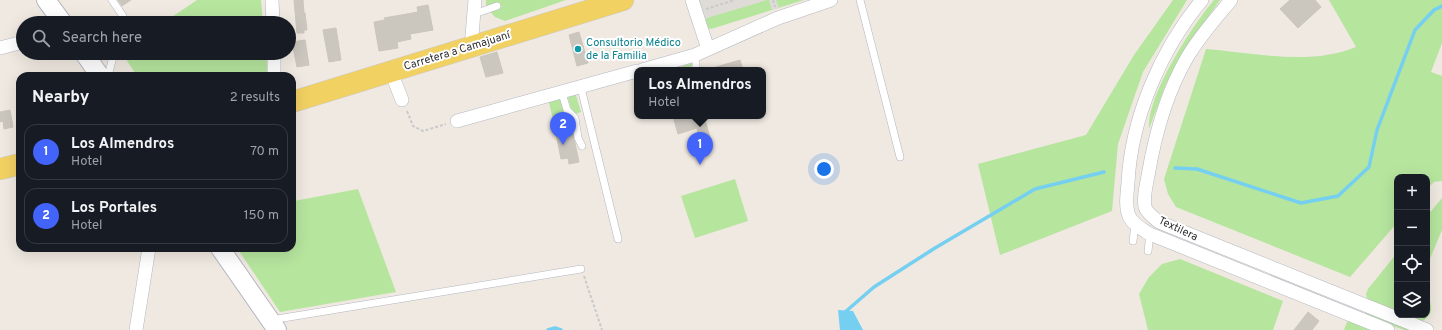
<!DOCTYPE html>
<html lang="en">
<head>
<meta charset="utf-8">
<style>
  :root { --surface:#171b24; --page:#242831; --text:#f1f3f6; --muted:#9ea1a6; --line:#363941; --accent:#4264fb }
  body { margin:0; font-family:Overpass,sans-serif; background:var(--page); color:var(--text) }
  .controls { position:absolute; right:12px; bottom:12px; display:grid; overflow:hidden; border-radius:8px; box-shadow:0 4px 16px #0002 }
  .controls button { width:36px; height:36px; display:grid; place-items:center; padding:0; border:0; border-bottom:1px solid var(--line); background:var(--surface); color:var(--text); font:20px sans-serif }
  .you { position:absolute; left:824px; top:169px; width:14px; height:14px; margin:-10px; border:3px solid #fff; border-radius:50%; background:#1a73e8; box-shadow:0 0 0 6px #1a73e833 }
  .badge { display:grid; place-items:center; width:26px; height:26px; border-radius:50%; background:var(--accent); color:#fff; font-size:13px; font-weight:700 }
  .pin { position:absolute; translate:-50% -33px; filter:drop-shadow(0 1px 2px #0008) }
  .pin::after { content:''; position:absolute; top:21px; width:14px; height:12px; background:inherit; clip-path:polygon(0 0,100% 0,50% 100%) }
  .popup { position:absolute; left:634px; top:67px; width:132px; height:52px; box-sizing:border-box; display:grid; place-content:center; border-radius:8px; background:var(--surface); filter:drop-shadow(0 1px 3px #0005); font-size:13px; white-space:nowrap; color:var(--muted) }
  .popup b { font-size:15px; color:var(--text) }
  .popup::after { content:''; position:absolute; left:50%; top:100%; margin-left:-8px; border:8px solid transparent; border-top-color:var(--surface) }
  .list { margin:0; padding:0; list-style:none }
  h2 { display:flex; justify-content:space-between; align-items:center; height:52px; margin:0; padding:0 16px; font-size:17px }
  h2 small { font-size:13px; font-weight:400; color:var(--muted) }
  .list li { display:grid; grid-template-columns:26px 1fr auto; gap:12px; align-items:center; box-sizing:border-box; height:56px; margin:0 8px 8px; padding:0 8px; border:1px solid var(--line); border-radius:12px }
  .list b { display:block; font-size:15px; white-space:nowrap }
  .list p { margin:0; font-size:13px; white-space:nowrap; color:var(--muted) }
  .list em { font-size:13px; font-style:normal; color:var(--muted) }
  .icon { flex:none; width:22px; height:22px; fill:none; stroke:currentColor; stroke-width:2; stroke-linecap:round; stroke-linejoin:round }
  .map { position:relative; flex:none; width:1442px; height:330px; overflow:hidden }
  .search { position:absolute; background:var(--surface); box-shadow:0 4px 16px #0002; left:16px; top:16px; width:280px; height:44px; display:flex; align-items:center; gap:10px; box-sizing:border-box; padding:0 14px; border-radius:22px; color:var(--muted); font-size:15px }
  .panel { position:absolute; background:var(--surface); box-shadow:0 4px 16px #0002; left:16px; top:72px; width:280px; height:180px; border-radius:12px }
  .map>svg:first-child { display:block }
</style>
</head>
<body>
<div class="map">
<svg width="1442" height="330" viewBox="0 0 1442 330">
  <rect width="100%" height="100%" fill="#efe9e1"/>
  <path fill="#b6e59e" d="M 197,0 L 261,0 L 263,23 L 163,23 Z
    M 486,0 L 566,0 L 505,21 L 495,17 L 486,7 Z
    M 697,0 L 804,0 L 711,29 L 707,28 Z
    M 1173,0 L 1187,0 L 1143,72 L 1118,144 L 1112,211 L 1000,255 L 978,164 L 1086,135 L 1134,55 Z
    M 1214,0 L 1220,0 L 1187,46 L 1166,84 L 1149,129 C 1147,95 1192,26 1214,0 Z
    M 1329,0 L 1442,0 L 1442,43 L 1431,72 L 1442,76 L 1442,181 L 1434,182 L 1427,189 L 1427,177 L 1397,177 L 1397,223 L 1350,277 L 1176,207 L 1168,194 L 1164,179 L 1206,49 C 1254,53 1311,66 1356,47 Z
    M 122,53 L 266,53 L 268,76 L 137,76 Z
    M 693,63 L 689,70 L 671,70 Z
    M 575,92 L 581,112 L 573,115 L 567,95 Z
    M 559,97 L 570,120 L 554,123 L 548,99 Z
    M 735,179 L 748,221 L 695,238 L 681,196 Z
    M 358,189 L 396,292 L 280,312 L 237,248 L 292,248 L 292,194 L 294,201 Z
    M 1442,198 L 1442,230 L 1427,266 L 1427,216 Z
    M 1397,253 L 1397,314 L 1368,302 L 1366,294 L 1368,289 Z
    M 1180,259 L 1283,301 L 1273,330 L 1148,330 L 1139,294 L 1149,277 L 1162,264 Z
    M 1427,290 C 1431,306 1437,314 1419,323 L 1400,315 L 1427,315 Z
    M 1366,312 L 1412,330 L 1404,330 L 1365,315 Z
    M 1350,320 L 1375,330 L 1344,330 L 1347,322 Z"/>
  <path fill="#dfdcd8" d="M 697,0 L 767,0 L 707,18 L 705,21 Z
    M 769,0 L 776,0 L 779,8 L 772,10 Z"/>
  <path fill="#75cff0" d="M 838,310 L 853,311 L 863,330 L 840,330 Z"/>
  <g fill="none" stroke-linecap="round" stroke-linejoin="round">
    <path stroke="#75cff0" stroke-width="3.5" d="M 1175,168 L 1197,169 L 1301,203 L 1338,196 L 1369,167 L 1377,130 L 1415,30 L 1434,10 L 1442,6
      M 844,313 L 874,287 L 935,248 L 1035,189 L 1104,172
      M 548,330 L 555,328 L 561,330"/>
  </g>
  <path fill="#cbc7bf" stroke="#cbc5ba" d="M 118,0 L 131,0 L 122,6 Z
    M 294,0 L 303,0 L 304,13 L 305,13 L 307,30 L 304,30 L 304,33 L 297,33 Z
    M 1290,0 L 1315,0 L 1321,7 L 1298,28 L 1280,9 Z
    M 428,5 L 433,30 L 410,34 L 411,39 L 397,42 L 398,48 L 379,51 L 374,22 L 385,20 L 384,18 L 418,12 L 417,7 Z
    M 336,28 L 341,60 L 329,62 L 323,30 Z
    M 579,32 L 588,63 L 577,66 L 569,35 Z
    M 305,40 L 309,65 L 297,67 L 292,42 Z
    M 497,52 L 503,73 L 486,77 L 480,57 Z
    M 740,60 L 743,70 L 716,70 L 716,67 Z
    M 10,110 L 13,127 L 4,129 L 3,121 L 0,122 L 0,112 Z
    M 673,116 L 704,116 L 710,138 L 700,141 L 697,128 L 678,134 Z
    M 570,120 L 579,162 L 569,164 L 568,158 L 561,159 L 554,123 Z
    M 1308,312 L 1319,321 L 1312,330 L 1294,330 Z"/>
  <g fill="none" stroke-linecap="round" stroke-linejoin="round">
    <defs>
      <path id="lane" d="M 112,0 L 123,16 L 124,23
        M 860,0 L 900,157
        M 474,14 L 497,6
        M 695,55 L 696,62 L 696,70
        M 108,76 L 114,53
        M 581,88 L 618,239
        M 562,93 L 567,110 L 575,118 L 578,138 L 582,146
        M 1133,241 L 1135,225
        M 1148,251 L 1150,234
        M 271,320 L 581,269"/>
      <path id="street" d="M 272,0 L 273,23
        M 692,0 L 708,49
        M 1202,0 C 1161,49 1131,119 1128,183 C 1127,194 1125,206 1129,216 C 1133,225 1142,229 1150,234 L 1388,330
        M 1231,0 C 1216,18 1200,36 1188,56 C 1166,93 1155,134 1148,176 C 1146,186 1143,197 1145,207 C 1147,213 1154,218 1159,222 L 1427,330
        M 471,47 L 475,0
        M 0,48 L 23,42
        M 274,53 L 274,76
        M 642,70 L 695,55 L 778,18 L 831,0
        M 391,72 L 402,100
        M 457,121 L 637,71
        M 136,330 L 149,248"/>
      <path id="secondary" d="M 46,0 L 63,23
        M 84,53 L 100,76
        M 220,248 L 277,330"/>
      <path id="primary" d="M 292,102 L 623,0
        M 0,169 L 20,164"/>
    </defs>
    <use href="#lane" stroke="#b4b7c1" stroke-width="8"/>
    <use href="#street" stroke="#b4b7c1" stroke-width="14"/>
    <use href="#secondary" stroke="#b4b7c1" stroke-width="20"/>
    <use href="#primary" stroke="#c9c9c9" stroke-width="22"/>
    <path stroke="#c9c9c9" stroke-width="2" stroke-dasharray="3 2" stroke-linecap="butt" d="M 773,0 L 775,7
      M 706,9 L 735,0
      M 407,111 L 413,126 L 423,131 L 446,124
      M 584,276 L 602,330"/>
    <use href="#lane" stroke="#fff" stroke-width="7"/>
    <use href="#street" stroke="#fff" stroke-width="13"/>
    <use href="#secondary" stroke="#fff" stroke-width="18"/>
    <use href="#primary" stroke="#f2d163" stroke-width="21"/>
  </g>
  <circle fill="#0f9aa8" stroke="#fff" stroke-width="1.5" cx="578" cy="49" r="4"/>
  <g text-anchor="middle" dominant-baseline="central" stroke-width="4" stroke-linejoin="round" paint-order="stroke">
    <g font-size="11" fill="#0d838f" stroke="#fff" text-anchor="start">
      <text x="586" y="43">Consultorio Médico<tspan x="586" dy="13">de la Familia</tspan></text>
    </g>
    <g font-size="11" fill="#2e2e2e" stroke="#fff">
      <text transform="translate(457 51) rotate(-17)">Carretera a Camajuaní</text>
      <text transform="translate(1178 229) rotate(25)">Textilera</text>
    </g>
  </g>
</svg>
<div class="controls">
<button>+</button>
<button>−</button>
<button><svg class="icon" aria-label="locate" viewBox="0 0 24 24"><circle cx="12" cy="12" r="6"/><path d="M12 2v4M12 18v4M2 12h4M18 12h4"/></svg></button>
<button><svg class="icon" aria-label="layers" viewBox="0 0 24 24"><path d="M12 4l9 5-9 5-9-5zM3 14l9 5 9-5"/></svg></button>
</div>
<div class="you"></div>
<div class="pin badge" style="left:700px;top:165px">1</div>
<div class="popup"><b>Los Almendros</b>Hotel</div>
<div class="pin badge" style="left:563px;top:145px">2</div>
<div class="search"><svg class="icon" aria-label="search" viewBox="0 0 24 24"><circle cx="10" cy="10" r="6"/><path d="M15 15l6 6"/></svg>Search here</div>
<section class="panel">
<h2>Nearby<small>2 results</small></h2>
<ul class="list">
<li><span class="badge">1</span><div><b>Los Almendros</b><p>Hotel</p></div><em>70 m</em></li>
<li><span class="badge">2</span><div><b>Los Portales</b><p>Hotel</p></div><em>150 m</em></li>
</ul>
</section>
</div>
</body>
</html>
